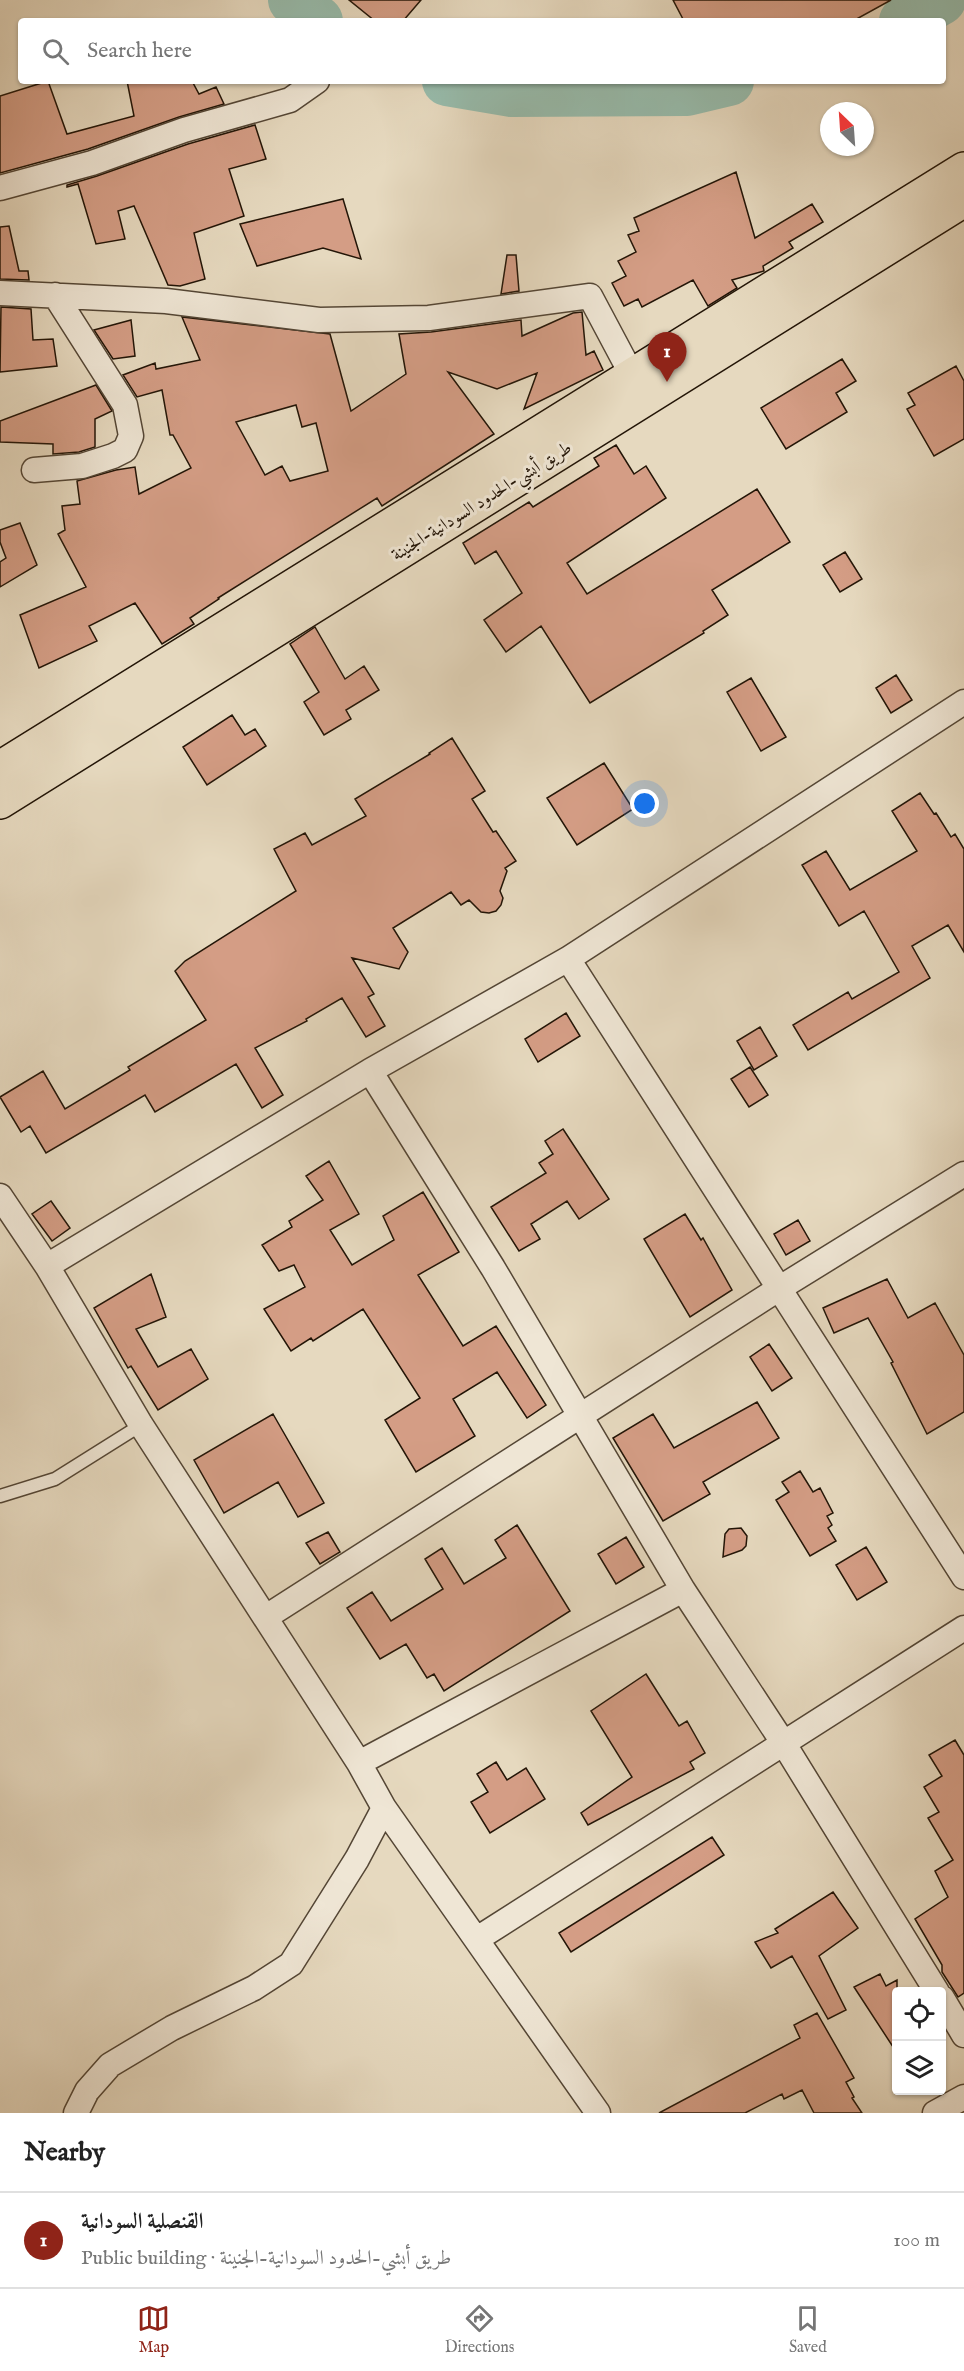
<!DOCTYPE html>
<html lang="en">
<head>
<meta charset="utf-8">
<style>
  :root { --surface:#fff; --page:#f2f2f2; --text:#222; --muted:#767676; --line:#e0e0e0; --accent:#8f2418 }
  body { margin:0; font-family:"IM FELL English",Amiri,serif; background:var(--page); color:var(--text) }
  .controls { position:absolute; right:18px; bottom:18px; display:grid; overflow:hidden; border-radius:6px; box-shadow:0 2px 4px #0004 }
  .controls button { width:54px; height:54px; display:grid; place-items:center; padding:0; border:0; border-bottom:2px solid var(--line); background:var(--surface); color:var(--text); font:30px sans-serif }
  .compass { position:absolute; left:820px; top:102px; width:54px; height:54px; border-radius:50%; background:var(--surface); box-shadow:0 2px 4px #0004; rotate:335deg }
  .you { position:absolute; left:645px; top:804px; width:21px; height:21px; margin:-15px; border:4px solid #fff; border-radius:50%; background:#1a73e8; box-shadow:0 0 0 9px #1a73e833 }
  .badge { display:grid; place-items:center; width:39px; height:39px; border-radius:50%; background:var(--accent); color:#fff; font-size:20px; font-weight:700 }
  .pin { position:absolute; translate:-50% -50px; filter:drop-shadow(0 2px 3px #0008) }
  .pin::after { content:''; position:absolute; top:32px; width:21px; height:18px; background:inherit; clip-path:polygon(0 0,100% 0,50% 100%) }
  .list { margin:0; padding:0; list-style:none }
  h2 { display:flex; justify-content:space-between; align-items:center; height:78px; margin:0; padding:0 24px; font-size:26px }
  h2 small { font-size:20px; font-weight:400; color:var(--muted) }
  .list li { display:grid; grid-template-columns:39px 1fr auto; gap:18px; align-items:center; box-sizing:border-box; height:96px; padding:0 24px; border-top:2px solid var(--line) }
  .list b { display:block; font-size:22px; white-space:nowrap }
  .list p { margin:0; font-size:20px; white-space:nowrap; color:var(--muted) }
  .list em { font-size:20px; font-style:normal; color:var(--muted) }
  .icon { flex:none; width:33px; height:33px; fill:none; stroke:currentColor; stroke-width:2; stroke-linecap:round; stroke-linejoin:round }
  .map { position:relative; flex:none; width:964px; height:2113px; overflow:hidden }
  .search { position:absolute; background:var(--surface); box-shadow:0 2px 4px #0004; left:18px; right:18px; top:18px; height:66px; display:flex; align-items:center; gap:15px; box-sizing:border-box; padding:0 21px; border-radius:6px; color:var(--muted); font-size:22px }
  .sheet { height:174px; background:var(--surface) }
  nav { display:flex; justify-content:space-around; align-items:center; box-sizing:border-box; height:84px; border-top:2px solid var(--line); background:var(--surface); font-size:16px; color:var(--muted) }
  nav a { display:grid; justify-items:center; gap:3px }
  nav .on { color:var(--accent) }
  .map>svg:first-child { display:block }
</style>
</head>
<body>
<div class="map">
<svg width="964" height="2113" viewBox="0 0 964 2113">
  <rect width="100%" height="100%" fill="#e6d9bf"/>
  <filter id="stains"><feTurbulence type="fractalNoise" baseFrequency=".00333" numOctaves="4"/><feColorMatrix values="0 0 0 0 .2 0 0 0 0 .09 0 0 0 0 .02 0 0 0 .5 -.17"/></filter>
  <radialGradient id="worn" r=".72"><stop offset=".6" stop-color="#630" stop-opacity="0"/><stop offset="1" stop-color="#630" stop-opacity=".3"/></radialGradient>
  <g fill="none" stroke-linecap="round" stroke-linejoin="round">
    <path stroke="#97bbab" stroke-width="50" d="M 293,0 L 318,21
      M 904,21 L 941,0
      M 447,81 L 512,92 L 687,91 L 729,81"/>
  </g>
  <path fill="#d49d85" stroke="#231507" stroke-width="1.5" fill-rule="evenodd" d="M 349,0 L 421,0 L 403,21 L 375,21 Z
    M 673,0 L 891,0 L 853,21 L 684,21 Z
    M 48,81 L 67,134 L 134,116 L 127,81 L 192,81 L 199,94 L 216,87 L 224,104 L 179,117 L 88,149 L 0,173 L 0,96 Z
    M 255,125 L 266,159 L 229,169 L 244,216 L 194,233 L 205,279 L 180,286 L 168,285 L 134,206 L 118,211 L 125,239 L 96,244 L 78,184 L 67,187 L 67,185 L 97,176 L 188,144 Z
    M 736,172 L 755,238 L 812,204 L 823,222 L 789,242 L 793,248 L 763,266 L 764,271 L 732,280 L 737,288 L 708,306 L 693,280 L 642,307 L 638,299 L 624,306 L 612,283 L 626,276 L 618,261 L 636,252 L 628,235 L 639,231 L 634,218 Z
    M 343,199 L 361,259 L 323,248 L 257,266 L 240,224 Z
    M 9,226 L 19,271 L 28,271 L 29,280 L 0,279 L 0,227 Z
    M 507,255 L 516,255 L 519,291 L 501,294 Z
    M 1,307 L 31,309 L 33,340 L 53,339 L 57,366 L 0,372 Z
    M 582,312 L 586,355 L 594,351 L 603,370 L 524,409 L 537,373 L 497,389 L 448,372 L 494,434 L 382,506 L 377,498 L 218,598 L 219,599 L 190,618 L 194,624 L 162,644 L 135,603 L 89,626 L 97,641 L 39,668 L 20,615 L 86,587 L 58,534 L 65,530 L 62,506 L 80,504 L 77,481 L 116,470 L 135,467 L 139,494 L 191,468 L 173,435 L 170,435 L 162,390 L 137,397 L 123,375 L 155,363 L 156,369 L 200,360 L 182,317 L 330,334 L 351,411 L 406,374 L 399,334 L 431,332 L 521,320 L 522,336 L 573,313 ZM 296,405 L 302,427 L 316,423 L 328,471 L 290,481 L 282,466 L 265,475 L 236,422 Z
    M 131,320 L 135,356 L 113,359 L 94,330 Z
    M 842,359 L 856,381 L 836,393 L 847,412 L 786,449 L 761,408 Z
    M 956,366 L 964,381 L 964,439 L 934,456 L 907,409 L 915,405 L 908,393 Z
    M 96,385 L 112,411 L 95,419 L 95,447 L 79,452 L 53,454 L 53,444 L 0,442 L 0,421 Z
    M 616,445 L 634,474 L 646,466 L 666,498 L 567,563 L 587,594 L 757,489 L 790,542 L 712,590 L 728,615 L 703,631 L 704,633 L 590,703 L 541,626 L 506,652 L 484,620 L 522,593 L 496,551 L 475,564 L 463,543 L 529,502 L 533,507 L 599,466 L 594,458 Z
    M 20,523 L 37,565 L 0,587 L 0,562 L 6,558 L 0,542 L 0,530 Z
    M 845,552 L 862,579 L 840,592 L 823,565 Z
    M 315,627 L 345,679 L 364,666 L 379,690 L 346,710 L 351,719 L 324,735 L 304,702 L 319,692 L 290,644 Z
    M 896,675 L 912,700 L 891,713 L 876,688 Z
    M 751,678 L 786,737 L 761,751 L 727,692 Z
    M 232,715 L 245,735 L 255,729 L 266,746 L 207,785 L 183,747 Z
    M 452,738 L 485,791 L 472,799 L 493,832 L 496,831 L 516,861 L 505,868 L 507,871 L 500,891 L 503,898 L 501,905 L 496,911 L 489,913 L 481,912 L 469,900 L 461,905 L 451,892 L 393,928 L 408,952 L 399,969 L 352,958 L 374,994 L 368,997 L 385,1026 L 366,1037 L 342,998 L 306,1019 L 307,1021 L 255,1048 L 283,1095 L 262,1108 L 236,1064 L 155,1112 L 145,1095 L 46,1153 L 30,1126 L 21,1132 L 0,1097 L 43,1071 L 65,1109 L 130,1070 L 128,1067 L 206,1020 L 175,971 L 185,961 L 296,891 L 274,849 L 305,833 L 312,845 L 366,816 L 355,799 L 430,754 L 429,753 Z
    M 604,763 L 633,809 L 577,845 L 547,798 Z
    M 920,793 L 934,814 L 936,813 L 951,837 L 955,834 L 964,849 L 964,952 L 948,925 L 912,946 L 930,978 L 808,1050 L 793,1025 L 848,992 L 852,999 L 899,972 L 864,911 L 839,926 L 802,865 L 826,851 L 850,890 L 917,851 L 892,811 Z
    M 566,1013 L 580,1036 L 538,1062 L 525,1039 Z
    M 760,1027 L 777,1056 L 754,1070 L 737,1041 Z
    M 750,1067 L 768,1095 L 749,1107 L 731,1079 Z
    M 563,1129 L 609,1199 L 579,1219 L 567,1201 L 531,1224 L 540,1239 L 519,1251 L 491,1207 L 546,1173 L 539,1163 L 553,1154 L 545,1141 Z
    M 329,1161 L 359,1214 L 330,1230 L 352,1265 L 394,1240 L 383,1216 L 423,1192 L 459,1252 L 418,1275 L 463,1346 L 496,1326 L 546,1405 L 527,1418 L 497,1372 L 453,1399 L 475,1436 L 416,1472 L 385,1420 L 420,1398 L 363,1309 L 313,1341 L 311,1338 L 291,1351 L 264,1309 L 305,1287 L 294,1265 L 279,1271 L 262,1245 L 292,1227 L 289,1221 L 323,1200 L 306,1176 Z
    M 51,1201 L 70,1228 L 52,1241 L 32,1214 Z
    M 685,1214 L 701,1240 L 703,1238 L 732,1290 L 690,1317 L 644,1239 Z
    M 798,1220 L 810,1241 L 786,1255 L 774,1234 Z
    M 151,1274 L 166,1317 L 136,1329 L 158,1367 L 191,1349 L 208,1379 L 158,1410 L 131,1366 L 128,1368 L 94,1308 Z
    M 887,1279 L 908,1318 L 935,1303 L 964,1355 L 964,1412 L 927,1434 L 891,1363 L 893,1362 L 868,1318 L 834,1333 L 823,1308 Z
    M 769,1344 L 792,1378 L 772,1391 L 750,1357 Z
    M 757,1402 L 779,1438 L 703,1482 L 710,1494 L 663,1521 L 613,1438 L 653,1414 L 674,1448 Z
    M 273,1414 L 324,1503 L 298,1517 L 278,1482 L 224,1513 L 194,1460 Z
    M 800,1471 L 813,1492 L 820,1488 L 833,1513 L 827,1516 L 832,1525 L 828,1528 L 836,1541 L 810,1556 L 776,1500 L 789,1492 L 782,1482 Z
    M 517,1525 L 570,1611 L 444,1691 L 434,1674 L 427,1678 L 406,1644 L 380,1659 L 347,1608 L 372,1592 L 391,1621 L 443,1589 L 425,1559 L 442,1548 L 464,1584 L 506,1558 L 495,1540 Z
    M 741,1528 L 747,1536 L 746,1546 L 742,1550 L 723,1557 L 725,1534 L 729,1529 Z
    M 328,1532 L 340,1552 L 320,1564 L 306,1543 Z
    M 626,1537 L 644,1567 L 616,1584 L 598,1554 Z
    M 866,1547 L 887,1582 L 857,1600 L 836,1565 Z
    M 646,1674 L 679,1726 L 687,1721 L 705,1753 L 690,1762 L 694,1769 L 588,1825 L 581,1813 L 632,1777 L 591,1711 Z
    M 955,1740 L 964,1755 L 964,1993 L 958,1997 L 942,1972 L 942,1965 L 915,1919 L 948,1897 L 935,1871 L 953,1860 L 928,1818 L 939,1812 L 924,1787 L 942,1776 L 929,1755 Z
    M 496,1762 L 507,1780 L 526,1768 L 545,1799 L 490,1833 L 471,1802 L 488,1792 L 477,1774 Z
    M 712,1837 L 724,1855 L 571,1952 L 559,1933 Z
    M 833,1892 L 858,1928 L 819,1956 L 846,2010 L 828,2019 L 792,1956 L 771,1968 L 755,1942 L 778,1933 L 775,1929 Z
    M 880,1974 L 886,1986 L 897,1980 L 897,2053 L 854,1987 Z
    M 817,2013 L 854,2078 L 846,2082 L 854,2097 L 852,2098 L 862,2113 L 814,2113 L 802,2090 L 784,2099 L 782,2094 L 745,2113 L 659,2113 L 800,2038 L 794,2025 Z"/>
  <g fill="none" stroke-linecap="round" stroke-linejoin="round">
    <defs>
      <path id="service" d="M 0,1496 L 55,1479 L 141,1425"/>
      <path id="minor" d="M 0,188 L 92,163 L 184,130 L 290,100 L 317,81
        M 0,293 L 166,301 L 319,320 L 429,318 L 590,296 L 632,375
        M 34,470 L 82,466 L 113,456 L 125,450 L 131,436 L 125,405 L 55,295
        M 568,959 L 964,1577
        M 370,1071 L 493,1268 L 683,1590 L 784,1744 L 937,1992
        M 0,1196 L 47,1266 L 141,1425 L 359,1763 L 384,1808 L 598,2113
        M 47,1266 L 370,1071 L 568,959 L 964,702
        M 266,1617 L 780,1288 L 964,1174
        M 359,1763 L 683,1590
        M 477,1939 L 964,1628
        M 942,1998 L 964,2035
        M 76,2113 L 87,2091 L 110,2065 L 172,2028 L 254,1988 L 291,1964 L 357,1859 L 384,1808
        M 935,2113 L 964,2097"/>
      <path id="trunk" d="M 0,768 L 964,169
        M 0,802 L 964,200"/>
    </defs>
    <use href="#service" stroke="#544635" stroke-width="15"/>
    <use href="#minor" stroke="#544635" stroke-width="27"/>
    <use href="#trunk" stroke="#231507" stroke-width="36"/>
    <use href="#service" stroke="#efe6d5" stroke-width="12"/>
    <use href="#minor" stroke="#efe6d5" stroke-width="24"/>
    <use href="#trunk" stroke="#e6d9bf" stroke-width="33"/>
  </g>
  <g text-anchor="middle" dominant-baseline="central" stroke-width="6" stroke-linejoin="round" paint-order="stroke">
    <g font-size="18" fill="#231507" stroke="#efe6d5">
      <text transform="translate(482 502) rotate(-32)">طريق أبشي-الحدود السودانية-الجنينة</text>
    </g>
  </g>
  <rect width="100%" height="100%" filter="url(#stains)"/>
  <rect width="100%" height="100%" fill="url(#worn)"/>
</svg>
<div class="controls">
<button><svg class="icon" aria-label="locate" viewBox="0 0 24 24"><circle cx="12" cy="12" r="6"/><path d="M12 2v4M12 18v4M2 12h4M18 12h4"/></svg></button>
<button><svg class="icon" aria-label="layers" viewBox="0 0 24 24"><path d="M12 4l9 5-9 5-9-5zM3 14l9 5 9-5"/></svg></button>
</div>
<svg class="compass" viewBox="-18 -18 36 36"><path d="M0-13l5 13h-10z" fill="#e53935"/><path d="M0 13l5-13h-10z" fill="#767676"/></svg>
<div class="you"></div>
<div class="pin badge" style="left:667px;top:382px">1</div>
<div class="search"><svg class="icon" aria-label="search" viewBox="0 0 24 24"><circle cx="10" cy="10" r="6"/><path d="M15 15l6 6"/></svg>Search here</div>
</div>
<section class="sheet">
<h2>Nearby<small></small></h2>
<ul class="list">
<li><span class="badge">1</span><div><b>القنصلية السودانية</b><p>Public building · طريق أبشي-الحدود السودانية-الجنينة</p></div><em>100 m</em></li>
</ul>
</section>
<nav>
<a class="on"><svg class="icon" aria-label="map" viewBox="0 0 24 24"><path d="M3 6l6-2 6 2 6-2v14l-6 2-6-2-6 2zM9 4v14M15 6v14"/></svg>Map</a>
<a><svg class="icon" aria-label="directions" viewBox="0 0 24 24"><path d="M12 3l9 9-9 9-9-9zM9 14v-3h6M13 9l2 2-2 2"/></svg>Directions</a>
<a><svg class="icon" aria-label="saved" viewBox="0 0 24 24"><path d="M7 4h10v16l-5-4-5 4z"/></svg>Saved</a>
</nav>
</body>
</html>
